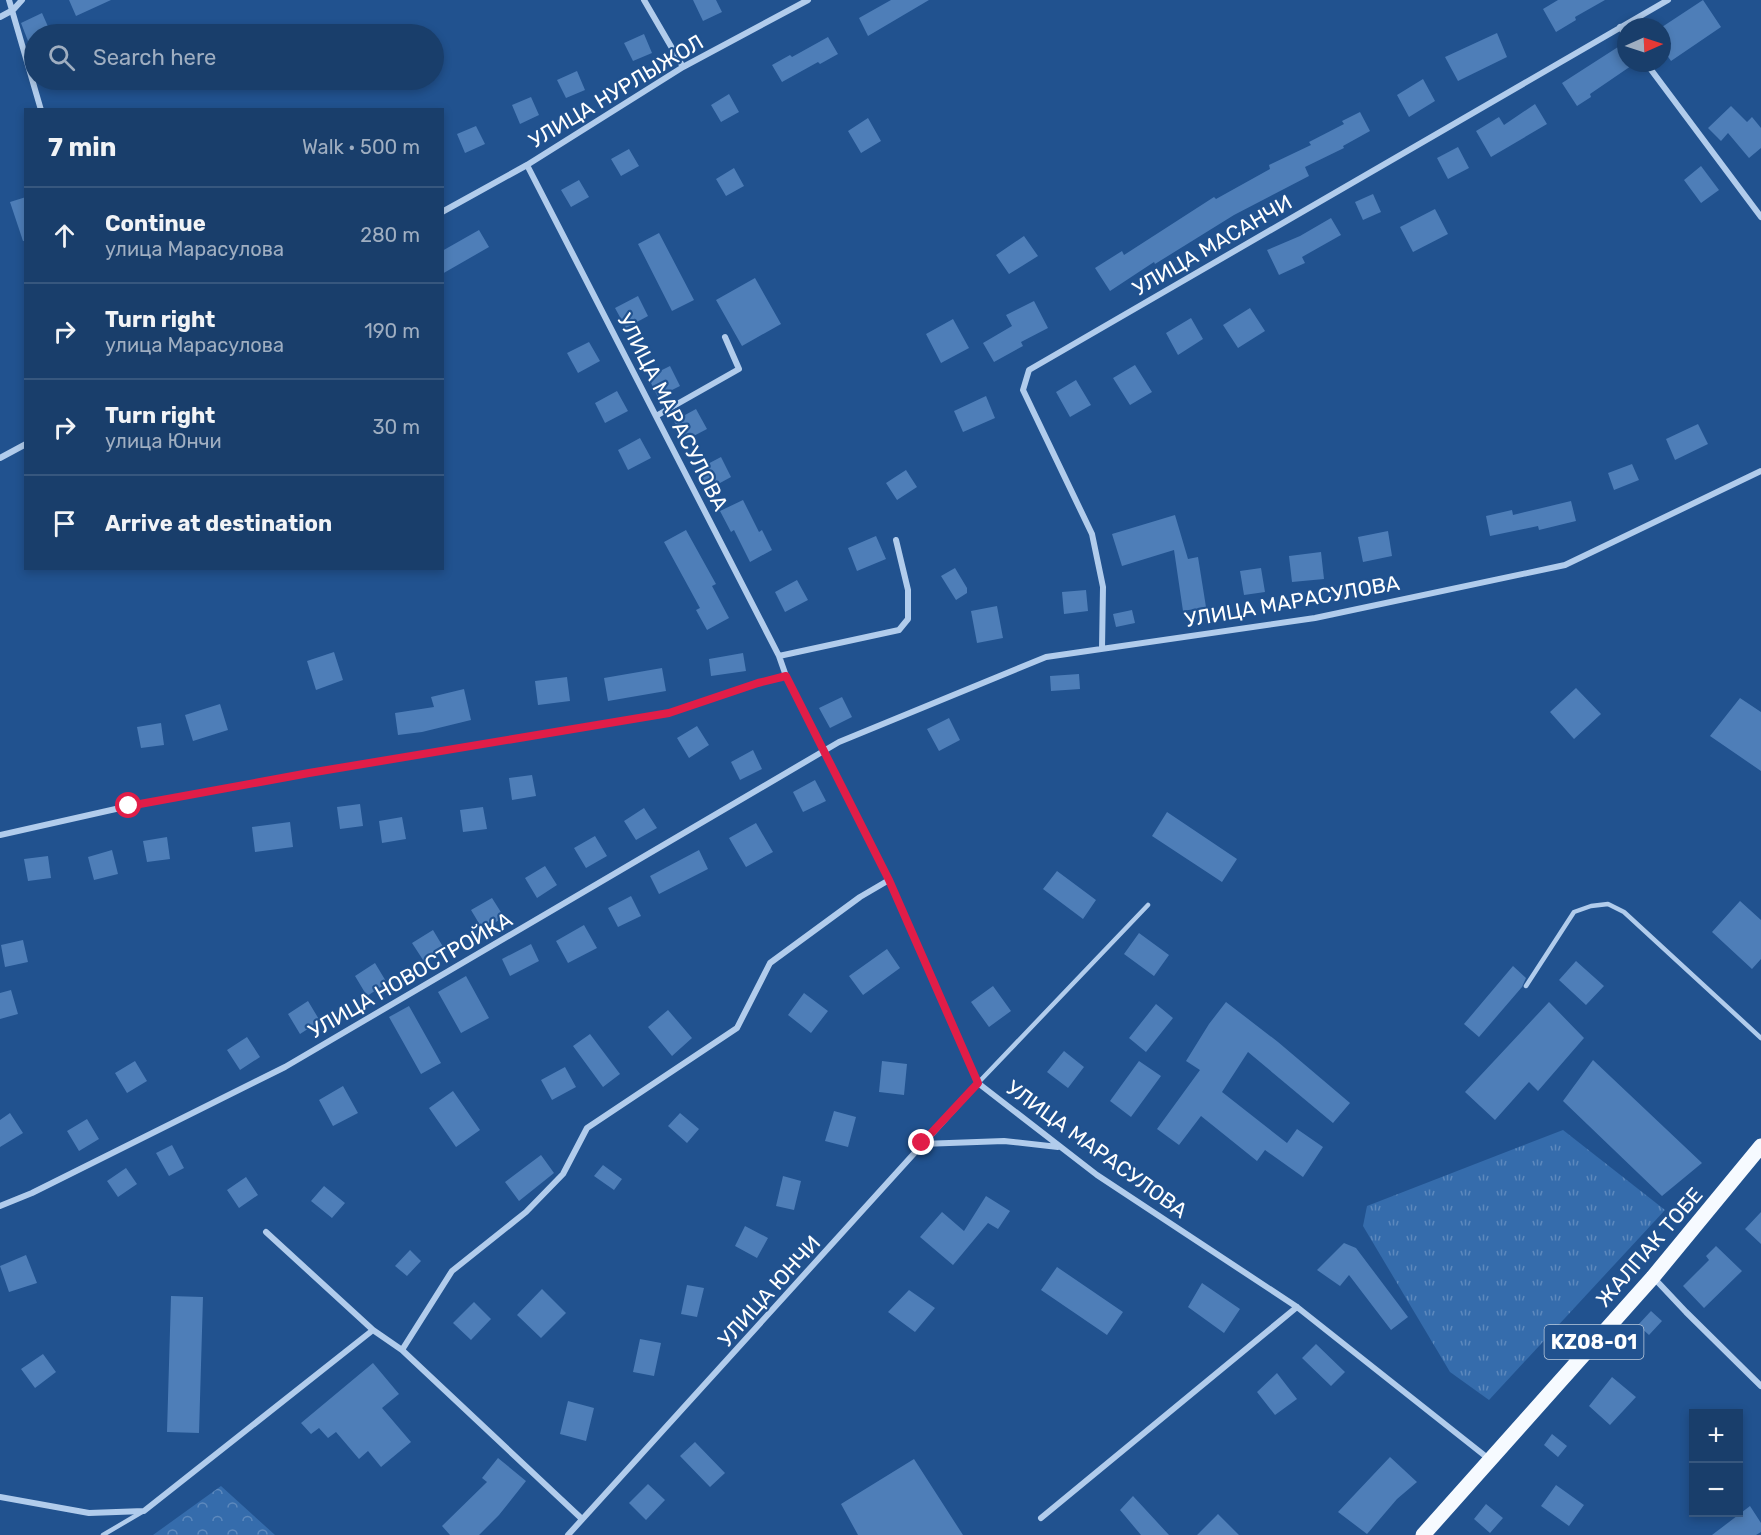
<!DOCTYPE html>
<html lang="en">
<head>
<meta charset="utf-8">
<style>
  :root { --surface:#193e6b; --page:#264973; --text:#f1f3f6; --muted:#9faec1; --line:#37577e }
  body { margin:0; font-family:Rubik,sans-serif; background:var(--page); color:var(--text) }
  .controls { position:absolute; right:18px; bottom:18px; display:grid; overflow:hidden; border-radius:0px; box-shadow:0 3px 9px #0003 }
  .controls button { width:54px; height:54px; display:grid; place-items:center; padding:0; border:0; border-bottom:2px solid var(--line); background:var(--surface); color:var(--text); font:30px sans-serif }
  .compass { position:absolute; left:1617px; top:18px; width:54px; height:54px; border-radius:50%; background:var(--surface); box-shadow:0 3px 9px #0003; rotate:87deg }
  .stop { position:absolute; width:18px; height:18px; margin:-14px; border:4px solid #e11d48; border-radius:50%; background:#fff }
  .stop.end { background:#e11d48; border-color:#fff; box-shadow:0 2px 6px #0008 }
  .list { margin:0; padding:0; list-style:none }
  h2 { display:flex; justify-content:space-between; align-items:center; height:78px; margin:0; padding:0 24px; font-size:26px }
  h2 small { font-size:20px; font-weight:400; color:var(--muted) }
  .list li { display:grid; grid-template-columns:39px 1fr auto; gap:18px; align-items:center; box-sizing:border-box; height:96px; padding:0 24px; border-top:2px solid var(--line) }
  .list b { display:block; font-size:22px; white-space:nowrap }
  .list p { margin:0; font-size:20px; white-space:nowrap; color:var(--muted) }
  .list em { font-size:20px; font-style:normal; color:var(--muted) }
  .icon { flex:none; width:33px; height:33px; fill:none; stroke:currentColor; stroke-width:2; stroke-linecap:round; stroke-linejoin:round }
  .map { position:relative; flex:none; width:1761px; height:1535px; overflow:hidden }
  .search { position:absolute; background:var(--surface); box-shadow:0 3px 9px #0003; left:24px; top:24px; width:420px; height:66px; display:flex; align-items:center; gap:15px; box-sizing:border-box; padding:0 21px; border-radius:33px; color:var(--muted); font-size:22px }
  .panel { position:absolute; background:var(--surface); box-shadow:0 3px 9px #0003; left:24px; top:108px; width:420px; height:462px; border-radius:0px }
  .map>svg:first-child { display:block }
</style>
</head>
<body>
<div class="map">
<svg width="1761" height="1535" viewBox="0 0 1761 1535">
  <defs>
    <pattern id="grass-tufts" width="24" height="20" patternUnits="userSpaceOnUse" patternTransform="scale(1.5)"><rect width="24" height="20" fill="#356cac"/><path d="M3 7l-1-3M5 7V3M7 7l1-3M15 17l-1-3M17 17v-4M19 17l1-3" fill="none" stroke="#5d89bd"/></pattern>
    <pattern id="park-crowns" width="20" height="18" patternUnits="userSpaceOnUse" patternTransform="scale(1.5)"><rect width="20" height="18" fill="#356cac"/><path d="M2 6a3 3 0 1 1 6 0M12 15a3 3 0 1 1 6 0" fill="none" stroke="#5d89bd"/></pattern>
  </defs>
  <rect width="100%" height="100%" fill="#21528f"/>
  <path fill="url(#grass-tufts)" d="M 1563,1130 L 1665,1210 L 1489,1400 L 1450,1372 L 1363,1226 L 1367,1206 Z"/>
  <path fill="url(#park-crowns)" d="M 221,1486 L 275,1535 L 152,1535 L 153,1535 Z"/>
  <path fill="#4e7eb8" d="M 69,0 L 111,0 L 76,16 Z
    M 693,0 L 716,0 L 722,12 L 703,21 Z
    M 891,0 L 929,0 L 868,36 L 859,18 Z
    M 1558,0 L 1605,0 L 1575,17 L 1576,20 L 1556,32 L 1543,9 Z
    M 1703,0 L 1721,27 L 1671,61 L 1662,48 L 1662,27 Z
    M 42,13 L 50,31 L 43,34 L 34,34 L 34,38 L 28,41 L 21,23 Z
    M 1497,33 L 1507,57 L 1458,81 L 1445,57 Z
    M 644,34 L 652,53 L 633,61 L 624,43 Z
    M 828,37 L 838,54 L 820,64 L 818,62 L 782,82 L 772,65 L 790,55 L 792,57 Z
    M 1618,47 L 1626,59 L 1626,63 L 1631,66 L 1590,94 L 1591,97 L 1577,106 L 1562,83 Z
    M 577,71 L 585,90 L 566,98 L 557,80 Z
    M 1423,79 L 1435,101 L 1409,117 L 1397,95 Z
    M 729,94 L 739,112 L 721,122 L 711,105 Z
    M 531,97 L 539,115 L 520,124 L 512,105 Z
    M 1535,104 L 1547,124 L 1491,157 L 1476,131 L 1499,117 L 1504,125 Z
    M 1731,106 L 1747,122 L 1752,117 L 1761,128 L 1761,148 L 1749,158 L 1728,133 L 1721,141 L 1708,128 Z
    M 1360,112 L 1370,131 L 1343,146 L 1344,148 L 1305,167 L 1309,176 L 1234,215 L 1155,264 L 1154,262 L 1110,291 L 1095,268 L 1122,251 L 1124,255 L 1214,197 L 1216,199 L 1270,169 L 1269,165 L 1311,145 L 1309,142 L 1344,124 L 1342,121 Z
    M 868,118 L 881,141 L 861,153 L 848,131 Z
    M 476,126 L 485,144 L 465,153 L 457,134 Z
    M 1458,147 L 1469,168 L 1448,179 L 1437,158 Z
    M 629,149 L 639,166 L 621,176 L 611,159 Z
    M 1701,166 L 1719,190 L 1701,203 L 1684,180 Z
    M 734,168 L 744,186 L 726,196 L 716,179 Z
    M 579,180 L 589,197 L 571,207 L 561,190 Z
    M 1373,194 L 1381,212 L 1363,220 L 1355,202 Z
    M 26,197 L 26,241 L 23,241 L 10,202 Z
    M 1435,209 L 1448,234 L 1413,252 L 1400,227 Z
    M 1331,218 L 1341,235 L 1302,257 L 1305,263 L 1279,275 L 1267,250 L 1300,236 Z
    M 479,230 L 489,247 L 442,274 L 442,251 Z
    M 659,233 L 694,300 L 672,311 L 638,244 Z
    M 1024,236 L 1038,256 L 1009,274 L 996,255 Z
    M 755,278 L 781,324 L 742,346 L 716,300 Z
    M 638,296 L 648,316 L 626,328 L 615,308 Z
    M 1034,301 L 1048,328 L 1021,342 L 1023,346 L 994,362 L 983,343 L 1012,326 L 1006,315 Z
    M 1250,308 L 1265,331 L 1238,348 L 1223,325 Z
    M 1191,318 L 1203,339 L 1178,355 L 1166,333 Z
    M 953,319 L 969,348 L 941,363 L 926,334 Z
    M 589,342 L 600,361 L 578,373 L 567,353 Z
    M 1135,365 L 1152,392 L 1130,405 L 1113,378 Z
    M 670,366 L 680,386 L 658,397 L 648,377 Z
    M 1076,380 L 1091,405 L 1070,417 L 1056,392 Z
    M 617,391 L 628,411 L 605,423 L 595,403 Z
    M 986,396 L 995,418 L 963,432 L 954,411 Z
    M 696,409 L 707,429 L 684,441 L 674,421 Z
    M 1698,424 L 1708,444 L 1675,460 L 1666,439 Z
    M 640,438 L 651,458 L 628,470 L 618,450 Z
    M 721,457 L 731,477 L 709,489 L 698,469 Z
    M 1632,464 L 1639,480 L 1614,490 L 1608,473 Z
    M 906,470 L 917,487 L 897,500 L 886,483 Z
    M 743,500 L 759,532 L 762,530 L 772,550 L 750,562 L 734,530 L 731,532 L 720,511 Z
    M 1571,501 L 1576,521 L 1539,530 L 1538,526 L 1490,536 L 1486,516 L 1512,510 L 1513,515 Z
    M 1175,515 L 1188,559 L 1198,557 L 1206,607 L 1183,611 L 1174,550 L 1122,566 L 1112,534 Z
    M 686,530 L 716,584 L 712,586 L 729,618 L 707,630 L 696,610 L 700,608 L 664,542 Z
    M 1388,531 L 1392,556 L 1363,562 L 1358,537 Z
    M 876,536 L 886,559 L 857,571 L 848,548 Z
    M 1321,552 L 1324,579 L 1292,582 L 1289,556 Z
    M 955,568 L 967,588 L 967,593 L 956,600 L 941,576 Z
    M 1261,568 L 1265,592 L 1244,595 L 1240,571 Z
    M 797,580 L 808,600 L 785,612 L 775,592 Z
    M 1086,590 L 1088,611 L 1064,614 L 1062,592 Z
    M 997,606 L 1003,638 L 977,643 L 971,611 Z
    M 1132,610 L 1135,623 L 1116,627 L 1113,614 Z
    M 334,652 L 343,680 L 316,690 L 307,661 Z
    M 743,653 L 746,671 L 711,676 L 709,659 Z
    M 662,668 L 666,691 L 608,701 L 604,678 Z
    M 1079,674 L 1080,689 L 1051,691 L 1050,676 Z
    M 567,677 L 570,701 L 538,705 L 535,681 Z
    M 1576,688 L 1601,714 L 1574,739 L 1550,712 Z
    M 464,689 L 471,720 L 422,732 L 398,735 L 395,713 L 434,707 L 431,697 Z
    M 842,697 L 852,717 L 830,728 L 819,708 Z
    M 1740,698 L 1761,712 L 1761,771 L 1710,736 Z
    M 220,704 L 228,730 L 193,741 L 185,715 Z
    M 949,718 L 960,740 L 939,751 L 927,729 Z
    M 161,723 L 164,745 L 141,748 L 137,727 Z
    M 697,726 L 709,745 L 689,758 L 677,738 Z
    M 753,750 L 762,769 L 740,780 L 731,762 Z
    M 532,775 L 536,796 L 512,800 L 509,778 Z
    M 815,780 L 826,801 L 803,812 L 793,792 Z
    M 360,804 L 363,826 L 340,829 L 337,807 Z
    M 483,807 L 487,829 L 463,832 L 460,810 Z
    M 644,808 L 657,828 L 636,840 L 624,821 Z
    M 1167,812 L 1237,859 L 1222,882 L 1152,836 Z
    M 402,817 L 406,839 L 382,843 L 379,821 Z
    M 290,822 L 293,847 L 255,852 L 252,827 Z
    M 756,823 L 773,852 L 746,867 L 729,838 Z
    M 595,836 L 607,856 L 586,868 L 574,848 Z
    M 167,837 L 170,859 L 147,862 L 143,841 Z
    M 112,850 L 118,874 L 94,880 L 88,857 Z
    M 699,850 L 708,869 L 659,894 L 650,876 Z
    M 48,856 L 51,878 L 28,881 L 24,859 Z
    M 545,866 L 557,885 L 537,898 L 525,878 Z
    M 1057,871 L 1096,900 L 1083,919 L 1043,889 Z
    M 631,896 L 641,916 L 618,927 L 608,908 Z
    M 492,898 L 504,917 L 483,930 L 471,910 Z
    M 1740,901 L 1761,920 L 1761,959 L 1752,969 L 1712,932 Z
    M 584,925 L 597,948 L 568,963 L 556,941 Z
    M 433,930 L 445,950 L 425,963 L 412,943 Z
    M 1139,933 L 1169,955 L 1154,976 L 1124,954 Z
    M 23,940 L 28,962 L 5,967 L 1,945 Z
    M 531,944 L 539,961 L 510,976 L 502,959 Z
    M 887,949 L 900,968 L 863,995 L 849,976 Z
    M 1576,961 L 1604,986 L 1586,1005 L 1559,980 Z
    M 375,963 L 387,983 L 367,996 L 355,976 Z
    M 1513,966 L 1526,978 L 1522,987 L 1479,1037 L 1464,1024 Z
    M 466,976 L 489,1018 L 461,1033 L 438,992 Z
    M 993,986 L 1011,1011 L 989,1027 L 971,1002 Z
    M 11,990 L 18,1014 L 0,1019 L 0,993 Z
    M 804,993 L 828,1011 L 811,1033 L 788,1015 Z
    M 308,1001 L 320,1021 L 300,1034 L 288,1014 Z
    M 1226,1002 L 1278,1042 L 1350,1103 L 1333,1123 L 1248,1052 L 1222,1092 L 1287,1143 L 1297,1129 L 1323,1147 L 1303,1177 L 1265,1150 L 1257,1161 L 1201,1116 L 1179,1145 L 1157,1129 L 1200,1070 L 1186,1061 L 1209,1024 Z
    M 1549,1002 L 1584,1038 L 1538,1091 L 1529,1082 L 1495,1120 L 1465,1092 Z
    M 1156,1004 L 1173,1018 L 1146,1052 L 1129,1038 Z
    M 409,1006 L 441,1063 L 421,1074 L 389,1017 Z
    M 668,1010 L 692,1038 L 672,1056 L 648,1027 Z
    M 590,1034 L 620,1074 L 603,1087 L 573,1046 Z
    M 247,1037 L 260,1057 L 240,1070 L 227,1050 Z
    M 1064,1051 L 1084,1067 L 1068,1088 L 1047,1072 Z
    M 1593,1060 L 1702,1163 L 1662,1196 L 1563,1101 Z
    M 135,1061 L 147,1081 L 127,1093 L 115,1073 Z
    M 882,1061 L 907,1064 L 904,1095 L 879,1092 Z
    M 1139,1061 L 1161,1076 L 1131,1117 L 1110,1101 Z
    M 565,1067 L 576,1087 L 552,1100 L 541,1080 Z
    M 343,1086 L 358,1113 L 333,1126 L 319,1100 Z
    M 453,1091 L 480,1130 L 456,1147 L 429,1108 Z
    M 834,1111 L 856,1117 L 848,1147 L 825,1141 Z
    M 10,1113 L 23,1133 L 0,1147 L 0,1120 Z
    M 680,1113 L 699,1129 L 687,1143 L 668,1126 Z
    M 87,1119 L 99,1139 L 79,1151 L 67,1131 Z
    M 172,1145 L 184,1168 L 169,1176 L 156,1153 Z
    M 541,1155 L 554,1173 L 519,1201 L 505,1182 Z
    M 603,1165 L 622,1179 L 614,1190 L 594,1176 Z
    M 126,1168 L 137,1184 L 118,1197 L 107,1181 Z
    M 783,1176 L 801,1181 L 794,1210 L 776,1206 Z
    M 246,1177 L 258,1195 L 239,1208 L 227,1190 Z
    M 324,1186 L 345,1203 L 332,1218 L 311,1201 Z
    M 986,1196 L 1010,1211 L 998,1229 L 988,1223 L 953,1265 L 920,1237 L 942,1212 L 964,1231 Z
    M 1761,1212 L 1761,1244 L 1745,1229 Z
    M 745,1226 L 768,1238 L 757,1258 L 735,1246 Z
    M 1344,1243 L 1356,1248 L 1408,1317 L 1391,1330 L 1349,1275 L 1340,1286 L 1317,1270 Z
    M 1716,1246 L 1742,1271 L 1704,1308 L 1683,1286 L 1709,1260 L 1706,1256 Z
    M 410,1250 L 421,1261 L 407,1276 L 395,1266 Z
    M 26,1255 L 37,1283 L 9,1292 L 0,1266 Z
    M 1057,1267 L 1123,1312 L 1107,1335 L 1041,1290 Z
    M 1202,1283 L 1240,1309 L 1224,1333 L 1188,1307 Z
    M 687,1285 L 704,1288 L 697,1317 L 681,1314 Z
    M 542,1289 L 566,1313 L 541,1338 L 517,1315 Z
    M 909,1290 L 935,1308 L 915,1332 L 888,1312 Z
    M 171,1296 L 203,1297 L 199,1433 L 167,1432 Z
    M 474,1302 L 491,1319 L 471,1340 L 453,1323 Z
    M 1651,1311 L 1662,1321 L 1649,1335 L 1638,1325 Z
    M 640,1339 L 661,1343 L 654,1376 L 633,1372 Z
    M 1316,1344 L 1345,1372 L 1331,1386 L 1302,1358 Z
    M 43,1354 L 56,1372 L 35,1388 L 21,1369 Z
    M 373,1363 L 399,1394 L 382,1408 L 411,1442 L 381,1467 L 368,1451 L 359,1459 L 336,1432 L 328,1438 L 319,1428 L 311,1434 L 301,1423 Z
    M 1277,1373 L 1297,1399 L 1275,1415 L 1257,1392 Z
    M 1612,1377 L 1636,1397 L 1610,1425 L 1589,1406 Z
    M 568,1401 L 594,1408 L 586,1441 L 560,1434 Z
    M 1552,1434 L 1567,1446 L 1558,1457 L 1544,1445 Z
    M 695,1442 L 725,1473 L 710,1487 L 680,1456 Z
    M 1390,1457 L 1417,1482 L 1397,1499 L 1367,1534 L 1338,1512 Z
    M 498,1458 L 526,1481 L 499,1515 L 479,1535 L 450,1535 L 442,1526 L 487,1482 L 482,1478 Z
    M 914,1459 L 963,1535 L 858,1535 L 841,1504 Z
    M 648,1484 L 665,1500 L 646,1520 L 629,1503 Z
    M 1556,1485 L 1584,1505 L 1569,1526 L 1541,1506 Z
    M 1133,1496 L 1169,1535 L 1141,1535 L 1120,1510 Z
    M 1486,1504 L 1503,1518 L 1490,1533 L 1474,1519 Z
    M 1750,1506 L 1761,1523 L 1761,1532 L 1756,1535 L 1712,1535 Z
    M 1218,1514 L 1239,1535 L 1197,1535 Z"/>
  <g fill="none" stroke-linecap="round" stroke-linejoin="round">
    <path stroke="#b1ccec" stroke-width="4.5" d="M 1526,986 L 1574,912 L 1591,906 L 1608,904 L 1624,912 L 1761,1038
      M 978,1083 L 1148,905
      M 103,1535 L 142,1512"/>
    <path stroke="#b1ccec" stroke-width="6" d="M 9,0 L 41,110
      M 644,0 L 683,67
      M 0,17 L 13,10 L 22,0
      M 1620,27 L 1626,35
      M 1646,63 L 1761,217
      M 527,165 L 779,656 L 786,676 L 889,880 L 978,1083 L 1097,1175 L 1297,1307 L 1489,1459
      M 442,212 L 527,165 L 683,67 L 808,0
      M 656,416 L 739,369 L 725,337
      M 0,458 L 26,444
      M 1102,648 L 1103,587 L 1092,534 L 1023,390 L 1029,370 L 1668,0
      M 779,656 L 899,630 L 908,619 L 908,590 L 896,540
      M 0,835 L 129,806 L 309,773 L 669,713 L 758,683 L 786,676
      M 922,1144 L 1004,1141 L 1058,1147
      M 0,1206 L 32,1193 L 285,1067 L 839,742 L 1046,657 L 1315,618 L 1565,565 L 1761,471
      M 266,1232 L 373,1330 L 402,1350 L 582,1519
      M 1653,1277 L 1686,1312 L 1761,1386
      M 402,1350 L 452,1271 L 526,1212 L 563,1174 L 587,1128 L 737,1028 L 770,963 L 860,897 L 889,880
      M 0,1497 L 89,1513 L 144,1511 L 373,1330
      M 1041,1518 L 1297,1307
      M 568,1535 L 978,1083"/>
    <path stroke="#f6faff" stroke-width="15" d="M 1423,1535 L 1653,1277 L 1761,1146"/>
  </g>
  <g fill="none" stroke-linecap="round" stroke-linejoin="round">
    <path stroke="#e11d48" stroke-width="8" d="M 129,806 L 309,773 L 669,713 L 758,683 L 786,676 L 889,880 L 978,1083 L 922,1143"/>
  </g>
  <g text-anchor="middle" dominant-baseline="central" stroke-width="4.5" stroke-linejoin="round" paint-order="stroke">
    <rect fill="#21528f" stroke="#bccbdd" stroke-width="1.5" x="1544.5" y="1325" width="99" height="34" rx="4.5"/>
    <g font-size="20" font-weight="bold" fill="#fff">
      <text x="1594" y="1342">KZ08-01</text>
    </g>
    <g font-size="21" fill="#fff" stroke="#21528f">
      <text transform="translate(616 91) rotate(-31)">УЛИЦА НУРЛЫЖОЛ</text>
      <text transform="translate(1212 245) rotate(-30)">УЛИЦА МАСАНЧИ</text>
      <text transform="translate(673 412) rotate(63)">УЛИЦА МАРАСУЛОВА</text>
      <text transform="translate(1292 601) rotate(-10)">УЛИЦА МАРАСУЛОВА</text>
      <text transform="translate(410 975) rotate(-30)">УЛИЦА НОВОСТРОЙКА</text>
      <text transform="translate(1097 1149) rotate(36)">УЛИЦА МАРАСУЛОВА</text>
      <text transform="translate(1649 1247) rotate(-49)">ЖАЛПАК ТОБЕ</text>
      <text transform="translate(769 1291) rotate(-48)">УЛИЦА ЮНЧИ</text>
    </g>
  </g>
</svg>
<div class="controls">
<button>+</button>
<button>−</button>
</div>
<svg class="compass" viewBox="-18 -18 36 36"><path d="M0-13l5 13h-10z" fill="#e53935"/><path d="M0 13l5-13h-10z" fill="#9faec1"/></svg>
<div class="stop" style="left:129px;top:806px"></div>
<div class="stop end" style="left:922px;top:1143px"></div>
<div class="search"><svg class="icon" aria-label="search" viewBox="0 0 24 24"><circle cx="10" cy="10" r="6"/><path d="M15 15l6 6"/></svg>Search here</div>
<section class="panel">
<h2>7 min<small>Walk · 500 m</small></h2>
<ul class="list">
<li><svg class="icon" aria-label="ahead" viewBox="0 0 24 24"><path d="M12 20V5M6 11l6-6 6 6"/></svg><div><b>Continue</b><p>улица Марасулова</p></div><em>280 m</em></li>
<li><svg class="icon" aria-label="right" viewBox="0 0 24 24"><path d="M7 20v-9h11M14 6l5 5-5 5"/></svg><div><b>Turn right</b><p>улица Марасулова</p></div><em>190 m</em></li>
<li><svg class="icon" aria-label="right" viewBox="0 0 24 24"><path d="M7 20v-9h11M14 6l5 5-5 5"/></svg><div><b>Turn right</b><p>улица Юнчи</p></div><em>30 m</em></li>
<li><svg class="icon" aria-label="arrive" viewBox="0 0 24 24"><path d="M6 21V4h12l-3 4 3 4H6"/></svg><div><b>Arrive at destination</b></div></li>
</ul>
</section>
</div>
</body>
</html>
